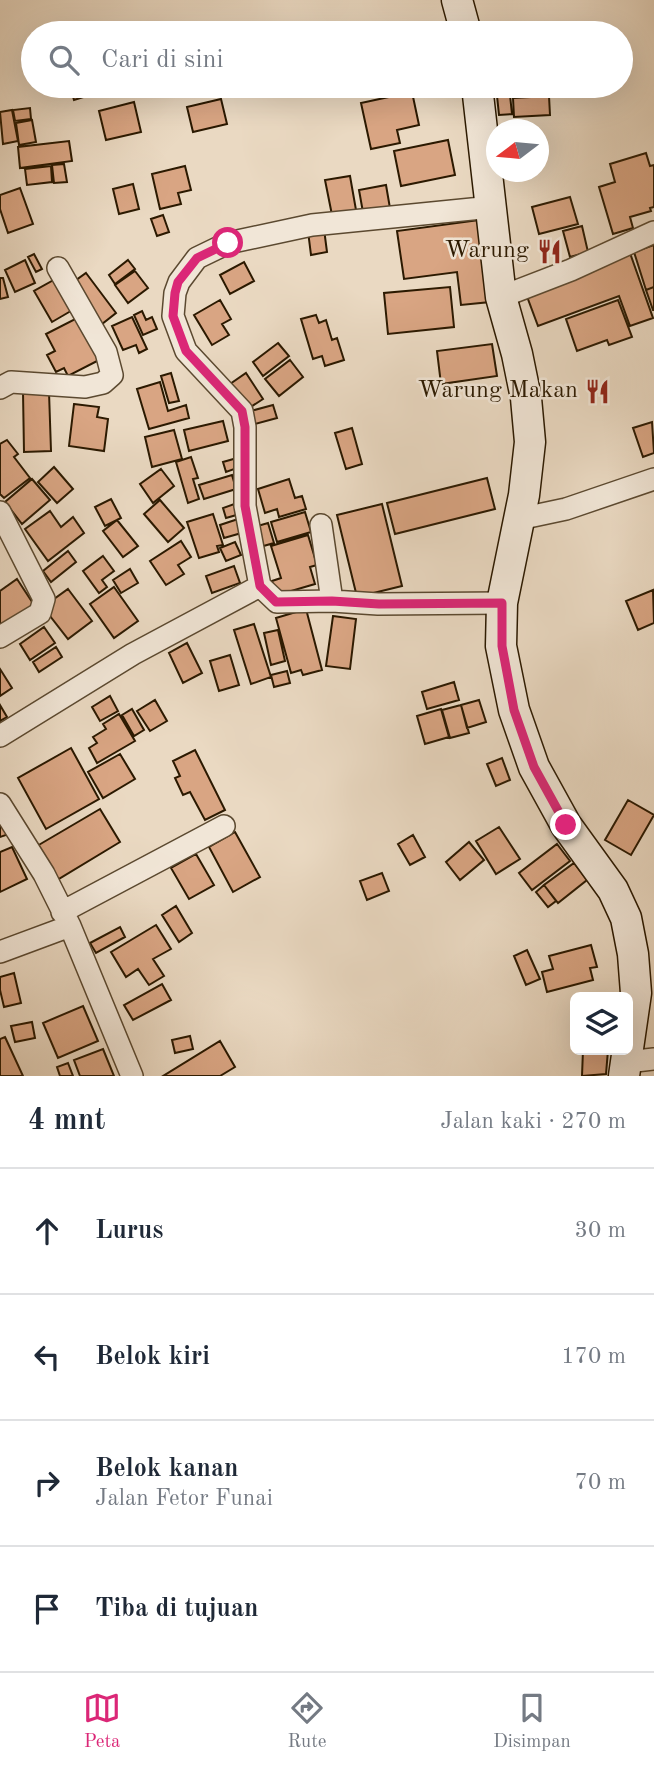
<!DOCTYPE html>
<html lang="id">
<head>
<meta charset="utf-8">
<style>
  :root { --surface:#fff; --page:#f2f2f3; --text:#1f2937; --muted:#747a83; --line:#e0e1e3; --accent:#db2777 }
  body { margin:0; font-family:"Old Standard TT",serif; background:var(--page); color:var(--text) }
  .controls { position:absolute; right:21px; bottom:21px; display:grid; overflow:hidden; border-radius:10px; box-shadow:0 7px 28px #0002 }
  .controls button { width:63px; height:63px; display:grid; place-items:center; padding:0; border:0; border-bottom:2px solid var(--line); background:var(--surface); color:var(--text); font:35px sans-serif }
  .compass { position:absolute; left:486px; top:119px; width:63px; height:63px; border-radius:50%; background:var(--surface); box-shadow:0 7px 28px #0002; rotate:254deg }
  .stop { position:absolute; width:21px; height:21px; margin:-16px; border:5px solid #db2777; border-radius:50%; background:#fff }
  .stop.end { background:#db2777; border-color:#fff; box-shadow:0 2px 7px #0008 }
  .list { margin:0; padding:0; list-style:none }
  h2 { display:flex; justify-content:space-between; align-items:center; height:91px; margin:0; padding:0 28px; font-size:30px }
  h2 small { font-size:23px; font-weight:400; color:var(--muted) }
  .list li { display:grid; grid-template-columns:46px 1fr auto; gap:21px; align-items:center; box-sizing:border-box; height:126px; padding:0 28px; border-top:2px solid var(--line) }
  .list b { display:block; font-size:26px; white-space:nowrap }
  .list p { margin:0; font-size:23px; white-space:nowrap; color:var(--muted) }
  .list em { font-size:23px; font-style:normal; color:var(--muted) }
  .icon { flex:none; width:38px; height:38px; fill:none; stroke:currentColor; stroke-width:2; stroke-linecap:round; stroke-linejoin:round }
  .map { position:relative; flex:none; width:654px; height:1076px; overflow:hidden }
  .search { position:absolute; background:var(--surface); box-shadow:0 7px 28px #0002; left:21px; right:21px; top:21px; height:77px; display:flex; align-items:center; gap:18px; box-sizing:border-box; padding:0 24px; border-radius:38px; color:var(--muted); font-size:26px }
  .sheet { height:595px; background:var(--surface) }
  nav { display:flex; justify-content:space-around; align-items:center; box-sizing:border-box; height:98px; border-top:2px solid var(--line); background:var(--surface); font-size:19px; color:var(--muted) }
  nav a { display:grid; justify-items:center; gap:4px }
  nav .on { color:var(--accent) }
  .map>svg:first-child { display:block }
</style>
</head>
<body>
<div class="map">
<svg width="654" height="1076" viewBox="0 0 654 1076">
  <rect width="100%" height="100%" fill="#ead9c2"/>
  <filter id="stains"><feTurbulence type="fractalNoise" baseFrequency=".00286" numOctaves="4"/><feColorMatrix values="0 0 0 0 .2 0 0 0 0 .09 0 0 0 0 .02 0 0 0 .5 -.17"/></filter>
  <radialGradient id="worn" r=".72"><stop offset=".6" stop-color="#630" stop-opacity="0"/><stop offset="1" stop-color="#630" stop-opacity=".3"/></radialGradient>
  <path fill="#d9a583" stroke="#2b1900" stroke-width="2" d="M 218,22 L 219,33 L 186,33 L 186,25 Z
    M 70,86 L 91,86 L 93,94 L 74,100 Z
    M 496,86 L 509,86 L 512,114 L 499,115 Z
    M 412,92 L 419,125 L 397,130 L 400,143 L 371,149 L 361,103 Z
    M 549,96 L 550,115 L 514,117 L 513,98 Z
    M 221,99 L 227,124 L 193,132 L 187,107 Z
    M 134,102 L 141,132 L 106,140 L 99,111 Z
    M 30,108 L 31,119 L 15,121 L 13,110 Z
    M 12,110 L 18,141 L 3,144 L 0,112 Z
    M 32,120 L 36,142 L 19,145 L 16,123 Z
    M 448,140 L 455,175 L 401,186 L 394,151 Z
    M 69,141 L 72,161 L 20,168 L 18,147 Z
    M 646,153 L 650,166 L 654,165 L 654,207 L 650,208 L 651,211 L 630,217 L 633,228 L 613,234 L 599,187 L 615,182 L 610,164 Z
    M 64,164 L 67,182 L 54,183 L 52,165 Z
    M 51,166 L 52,182 L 27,185 L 25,169 Z
    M 185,166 L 191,190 L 178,193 L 181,204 L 160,209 L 152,174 Z
    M 350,176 L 356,210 L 332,215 L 325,180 Z
    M 133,184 L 139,209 L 119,214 L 113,189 Z
    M 386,185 L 391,214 L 364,218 L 359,190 Z
    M 20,188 L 33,224 L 8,233 L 0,209 L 0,195 Z
    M 570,197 L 578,224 L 539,234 L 532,207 Z
    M 163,215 L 169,232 L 157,236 L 151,219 Z
    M 479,220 L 490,302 L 461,305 L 457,272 L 404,279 L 397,231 Z
    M 582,226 L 588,252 L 570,257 L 563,231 Z
    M 324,229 L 327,252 L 311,255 L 308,231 Z
    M 654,245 L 654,287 L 646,290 L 634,252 Z
    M 630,253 L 653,318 L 630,326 L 619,296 L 538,326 L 525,291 Z
    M 34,254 L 42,269 L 36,272 L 28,257 Z
    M 25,260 L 35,283 L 15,292 L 5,270 Z
    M 128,260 L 135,269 L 115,284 L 109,275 Z
    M 244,262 L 254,281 L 230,294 L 220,275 Z
    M 135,271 L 148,288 L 128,303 L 115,285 Z
    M 86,273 L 116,313 L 102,324 L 72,283 Z
    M 59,277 L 76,308 L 52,322 L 34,291 Z
    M 0,278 L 3,278 L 8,297 L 0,299 Z
    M 450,287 L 454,327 L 388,334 L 384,293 Z
    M 654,287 L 654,310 L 653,310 L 646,290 Z
    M 220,300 L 231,319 L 222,324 L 229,335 L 212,345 L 194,315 Z
    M 618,300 L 632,337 L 609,345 L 607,340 L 577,351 L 566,319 Z
    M 142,311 L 146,320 L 152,317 L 157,329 L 143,335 L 134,315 Z
    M 316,315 L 319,323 L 326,320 L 332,340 L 337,338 L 344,360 L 325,366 L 322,356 L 313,359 L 301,319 Z
    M 81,316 L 103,358 L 68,376 L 64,368 L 56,372 L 47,355 L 55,351 L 46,334 Z
    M 132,317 L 147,349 L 139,353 L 136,345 L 123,350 L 112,326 Z
    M 278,343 L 289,356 L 263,376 L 253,362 Z
    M 492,344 L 497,376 L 441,384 L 437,351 Z
    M 290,360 L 303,377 L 279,396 L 265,379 Z
    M 171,373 L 179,401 L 169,403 L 161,376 Z
    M 246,373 L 263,399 L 246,410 L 230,384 Z
    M 160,382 L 168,411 L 186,405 L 189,418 L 149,429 L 137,389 Z
    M 23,392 L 49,392 L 51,451 L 24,452 Z
    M 74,404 L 99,407 L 97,417 L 108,419 L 104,451 L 69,446 Z
    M 273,405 L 277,418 L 251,425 L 247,412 Z
    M 223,421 L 228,441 L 189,451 L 184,430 Z
    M 652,422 L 654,453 L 643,457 L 633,428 Z
    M 352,428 L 362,464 L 346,469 L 335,433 Z
    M 174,430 L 182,459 L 152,467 L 145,437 Z
    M 7,440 L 18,454 L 14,457 L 30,478 L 4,498 L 0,494 L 0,444 Z
    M 191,457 L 198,478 L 193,479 L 199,499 L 188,503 L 176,462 Z
    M 237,458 L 240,467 L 226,472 L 223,462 Z
    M 54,467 L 73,489 L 57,503 L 38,482 Z
    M 161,469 L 174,486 L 153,503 L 140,484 Z
    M 232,475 L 236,489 L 204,499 L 199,485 Z
    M 487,478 L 495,509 L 395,534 L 387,503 Z
    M 32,479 L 50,500 L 22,524 L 5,502 Z
    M 289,479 L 295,498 L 302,496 L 306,509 L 279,517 L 277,509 L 265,513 L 258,489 Z
    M 111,499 L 121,518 L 105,526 L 95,507 Z
    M 160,500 L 184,528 L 168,542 L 144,514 Z
    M 237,503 L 240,514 L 226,518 L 223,508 Z
    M 382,504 L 402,586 L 357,597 L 337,515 Z
    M 50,511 L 61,527 L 73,517 L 84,533 L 48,561 L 25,529 Z
    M 305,512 L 311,532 L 277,542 L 271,522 Z
    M 213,514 L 223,545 L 217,546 L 219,552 L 199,558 L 187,522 Z
    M 241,518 L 245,532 L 224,538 L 220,525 Z
    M 117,520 L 138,546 L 123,557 L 103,531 Z
    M 268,523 L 274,543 L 260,547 L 254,527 Z
    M 308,535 L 317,565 L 310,567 L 315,584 L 281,594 L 275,593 L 272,581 L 281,578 L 271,546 Z
    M 181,541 L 191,557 L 178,565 L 184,574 L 166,585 L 150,561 Z
    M 235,542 L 241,555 L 226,561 L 220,548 Z
    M 68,551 L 76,562 L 51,582 L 43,571 Z
    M 103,556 L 114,571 L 102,580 L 107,587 L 99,593 L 83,571 Z
    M 234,566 L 240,583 L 212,593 L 206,576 Z
    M 130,569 L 138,583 L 121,593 L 113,580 Z
    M 17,579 L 38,611 L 0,636 L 0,591 Z
    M 114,587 L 138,621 L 114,638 L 90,604 Z
    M 68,589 L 92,621 L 68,639 L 43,607 Z
    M 653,590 L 654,623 L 638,630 L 626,601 Z
    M 306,609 L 322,670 L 303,675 L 301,670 L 291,673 L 276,618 Z
    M 333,616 L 356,619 L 350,669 L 326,666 Z
    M 254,624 L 271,677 L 251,684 L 234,630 Z
    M 44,627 L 55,643 L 30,660 L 20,644 Z
    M 278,630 L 285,661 L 271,665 L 264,633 Z
    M 187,643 L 202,673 L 183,683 L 169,653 Z
    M 56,647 L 62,657 L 39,672 L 33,662 Z
    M 230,655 L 239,685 L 219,691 L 210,661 Z
    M 0,669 L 12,688 L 0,696 Z
    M 287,671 L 290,683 L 274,687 L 271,675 Z
    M 454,682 L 459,700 L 427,709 L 422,692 Z
    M 110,696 L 118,711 L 100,721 L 92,707 Z
    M 155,700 L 167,721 L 150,731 L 137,711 Z
    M 479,700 L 486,722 L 467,728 L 461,705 Z
    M 0,705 L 7,717 L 0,721 Z
    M 461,705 L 469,733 L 450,738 L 442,710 Z
    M 132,709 L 144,730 L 134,736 L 122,715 Z
    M 441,709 L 449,737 L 425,744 L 417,716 Z
    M 119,714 L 135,741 L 97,763 L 89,748 L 97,743 L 93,737 L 106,729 L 103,724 Z
    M 71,748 L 99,799 L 46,829 L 18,778 Z
    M 195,750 L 225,810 L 205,820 L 190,792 L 183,795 L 175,778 L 180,776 L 173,761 Z
    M 120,754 L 135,779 L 103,798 L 88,772 Z
    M 502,758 L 510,780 L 496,786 L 487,764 Z
    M 628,800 L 654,815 L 631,855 L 605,840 Z
    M 100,809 L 120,842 L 57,880 L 37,846 Z
    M 0,819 L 9,834 L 0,837 Z
    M 499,827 L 520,859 L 496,874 L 476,841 Z
    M 235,832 L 260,877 L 233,892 L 209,847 Z
    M 413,835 L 425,857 L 410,865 L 398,844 Z
    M 469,842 L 484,860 L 460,880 L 446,862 Z
    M 557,844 L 570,861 L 532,890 L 519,873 Z
    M 12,847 L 27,879 L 0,892 L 0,852 Z
    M 196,854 L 214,885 L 189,899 L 171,868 Z
    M 574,863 L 587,880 L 558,903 L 544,885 Z
    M 382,873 L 389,891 L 367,900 L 360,881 Z
    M 544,885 L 556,901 L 548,907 L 536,892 Z
    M 176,906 L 192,933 L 179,942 L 162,915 Z
    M 156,925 L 171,949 L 153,959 L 164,976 L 149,985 L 138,969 L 126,977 L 111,952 Z
    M 120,927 L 125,937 L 96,953 L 90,943 Z
    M 591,945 L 597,967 L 590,968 L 593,980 L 547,992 L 542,972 L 553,969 L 549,956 Z
    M 527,950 L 540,979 L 526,985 L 514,956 Z
    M 14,973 L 21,1003 L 4,1007 L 0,990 L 0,977 Z
    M 162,984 L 171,1000 L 133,1020 L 124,1005 Z
    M 83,1006 L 98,1041 L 58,1058 L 43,1023 Z
    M 32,1022 L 35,1038 L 15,1042 L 11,1026 Z
    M 190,1036 L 193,1049 L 175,1053 L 172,1040 Z
    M 5,1037 L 23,1076 L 0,1076 L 0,1039 Z
    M 220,1041 L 235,1067 L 220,1076 L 163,1076 Z
    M 103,1049 L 114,1076 L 80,1076 L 74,1060 Z
    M 583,1050 L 608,1050 L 606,1074 L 582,1076 Z
    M 68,1063 L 73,1076 L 60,1076 L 57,1067 Z"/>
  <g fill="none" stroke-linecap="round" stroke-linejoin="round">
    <defs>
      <path id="street" d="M 492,207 L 312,225 L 228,243 L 197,258 L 179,282 L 175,293 L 173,316 L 186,351 L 242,411 L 245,427 L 245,506 L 260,586 L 277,602 L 332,601 L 378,604 L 502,603
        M 501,297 L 571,270 L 654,232
        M 0,388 L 11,382 L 85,387 L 103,383 L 112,375 L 106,352 L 58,268
        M 0,512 L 44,599 L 40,613 L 0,637
        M 519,519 L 566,509 L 654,479
        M 321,525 L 332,601
        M 0,736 L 133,654 L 260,586
        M 0,804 L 44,874 L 70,926 L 132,1076
        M 62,912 L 224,826
        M 0,952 L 70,926
        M 627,1062 L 654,1059"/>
      <path id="secondary" d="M 457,0 L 466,33
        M 477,86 L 501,297 L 517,354 L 526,398 L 530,442 L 524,495 L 502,603 L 501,646 L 514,710 L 534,767 L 566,825 L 613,890 L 626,918 L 633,954 L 636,993 L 624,1076"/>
    </defs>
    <use href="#street" stroke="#5b4930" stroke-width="24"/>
    <use href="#secondary" stroke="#2b1900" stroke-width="33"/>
    <use href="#street" stroke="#f1e6d7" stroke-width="21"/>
    <use href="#secondary" stroke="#f1e6d7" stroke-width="30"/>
  </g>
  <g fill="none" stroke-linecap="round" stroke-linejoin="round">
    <path stroke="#db2777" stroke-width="9" d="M 228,243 L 197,258 L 178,282 L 175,293 L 173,316 L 186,351 L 242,411 L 245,427 L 245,506 L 260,586 L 276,602 L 332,601 L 379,604 L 502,603 L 502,646 L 514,710 L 534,767 L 566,825"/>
  </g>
  <defs>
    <symbol id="restaurant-bare" viewBox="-9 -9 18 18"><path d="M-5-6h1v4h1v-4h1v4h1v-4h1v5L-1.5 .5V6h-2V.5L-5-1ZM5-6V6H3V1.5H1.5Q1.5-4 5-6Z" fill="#8f2418" stroke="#f1e6d7" stroke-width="2.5" paint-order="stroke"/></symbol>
  </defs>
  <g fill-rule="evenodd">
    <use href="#restaurant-bare" x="532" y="234" width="35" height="35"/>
    <use href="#restaurant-bare" x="580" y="374" width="35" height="35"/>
  </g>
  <g text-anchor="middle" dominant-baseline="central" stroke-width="5" stroke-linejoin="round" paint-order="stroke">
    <g font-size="24" fill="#2b1900" stroke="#f1e6d7" text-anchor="end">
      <text x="529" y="251">Warung</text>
      <text x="578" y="391">Warung Makan</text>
    </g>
  </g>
  <rect width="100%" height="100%" filter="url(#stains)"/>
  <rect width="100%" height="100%" fill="url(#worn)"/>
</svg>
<div class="controls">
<button><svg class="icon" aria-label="layers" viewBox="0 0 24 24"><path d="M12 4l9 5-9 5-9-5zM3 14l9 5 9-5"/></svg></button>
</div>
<svg class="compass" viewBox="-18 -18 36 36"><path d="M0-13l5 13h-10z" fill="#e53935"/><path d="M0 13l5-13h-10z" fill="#747a83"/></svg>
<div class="stop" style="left:228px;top:243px"></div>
<div class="stop end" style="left:566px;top:825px"></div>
<div class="search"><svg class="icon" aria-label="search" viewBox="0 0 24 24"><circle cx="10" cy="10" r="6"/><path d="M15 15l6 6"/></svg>Cari di sini</div>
</div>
<section class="sheet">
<h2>4 mnt<small>Jalan kaki · 270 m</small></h2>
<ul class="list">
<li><svg class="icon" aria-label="ahead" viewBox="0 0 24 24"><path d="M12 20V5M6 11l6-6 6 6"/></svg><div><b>Lurus</b></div><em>30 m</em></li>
<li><svg class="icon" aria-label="left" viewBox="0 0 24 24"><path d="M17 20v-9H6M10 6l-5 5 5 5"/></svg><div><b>Belok kiri</b></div><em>170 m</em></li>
<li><svg class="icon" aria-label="right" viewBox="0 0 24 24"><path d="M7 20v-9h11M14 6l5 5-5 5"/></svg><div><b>Belok kanan</b><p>Jalan Fetor Funai</p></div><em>70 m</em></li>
<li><svg class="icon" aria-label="arrive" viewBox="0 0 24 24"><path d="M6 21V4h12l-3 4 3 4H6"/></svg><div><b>Tiba di tujuan</b></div></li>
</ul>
</section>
<nav>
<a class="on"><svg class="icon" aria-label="map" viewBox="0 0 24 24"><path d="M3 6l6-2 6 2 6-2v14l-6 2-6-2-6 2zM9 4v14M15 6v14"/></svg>Peta</a>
<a><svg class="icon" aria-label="directions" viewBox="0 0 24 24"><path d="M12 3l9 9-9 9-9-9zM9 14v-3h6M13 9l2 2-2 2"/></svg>Rute</a>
<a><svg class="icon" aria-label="saved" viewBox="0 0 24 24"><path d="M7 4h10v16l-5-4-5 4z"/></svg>Disimpan</a>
</nav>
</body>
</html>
